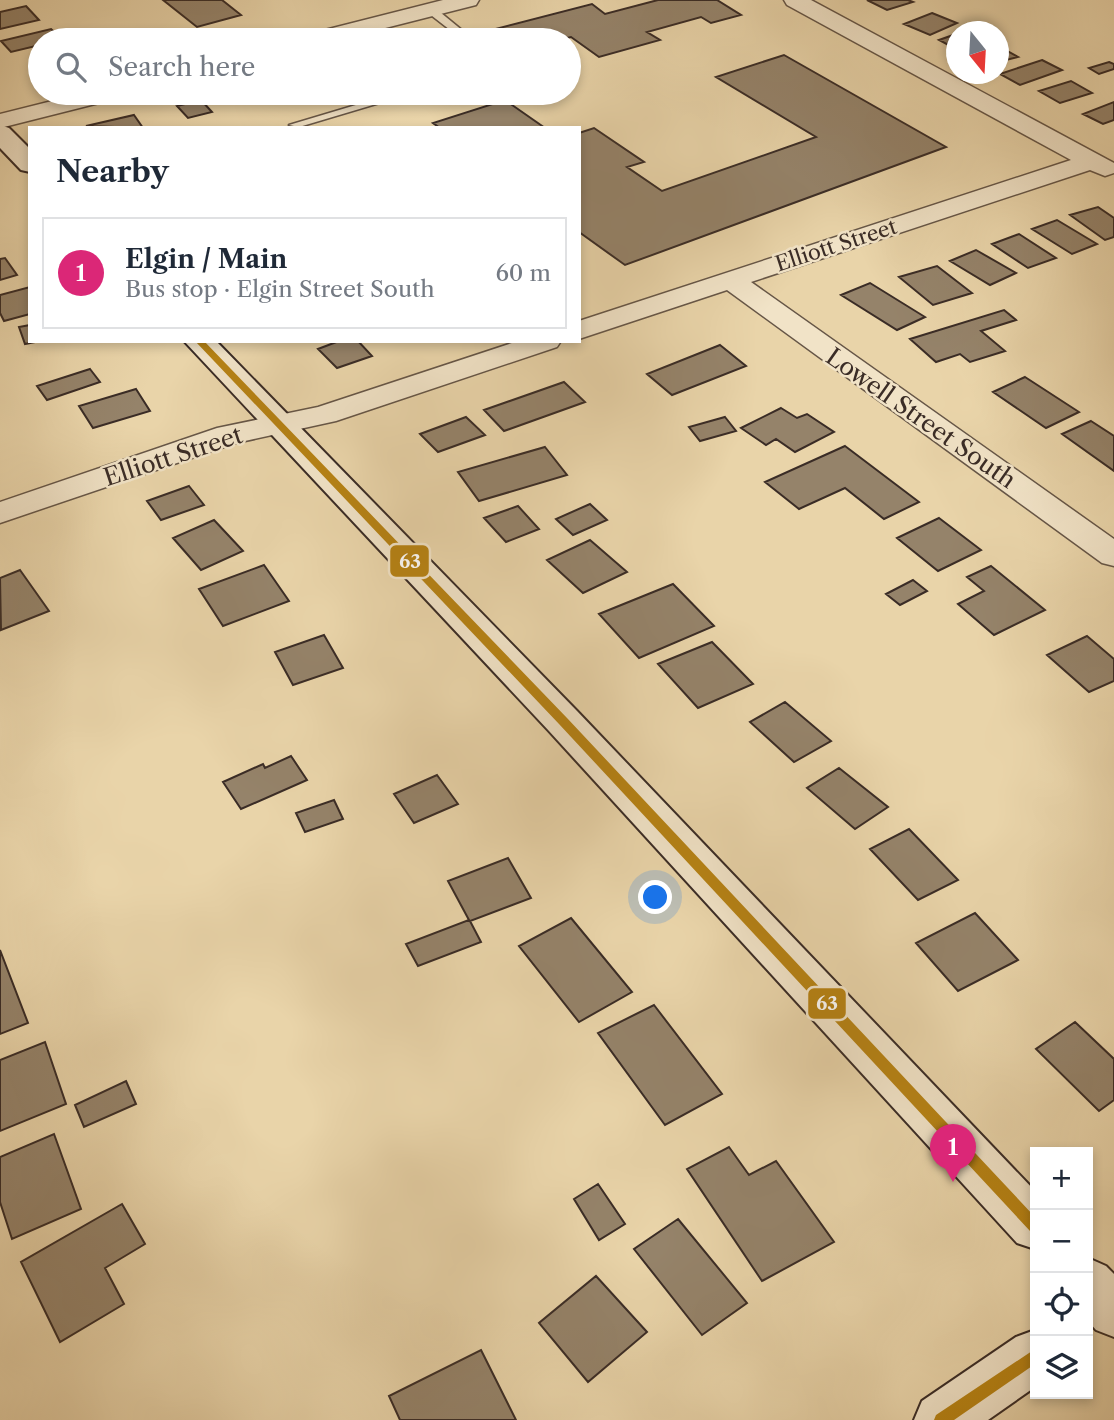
<!DOCTYPE html>
<html lang="en">
<head>
<meta charset="utf-8">
<style>
  :root { --surface:#fff; --page:#f6f6f7; --text:#1f2937; --muted:#747a83; --line:#e0e1e3; --accent:#db2777 }
  body { margin:0; font-family:"Libre Caslon Text",serif; background:var(--page); color:var(--text) }
  .controls { position:absolute; right:21px; bottom:21px; display:grid; overflow:hidden; border-radius:0px; box-shadow:0 4px 10px #0003 }
  .controls button { width:63px; height:63px; display:grid; place-items:center; padding:0; border:0; border-bottom:2px solid var(--line); background:var(--surface); color:var(--text); font:35px sans-serif }
  .compass { position:absolute; left:946px; top:21px; width:63px; height:63px; border-radius:50%; background:var(--surface); box-shadow:0 4px 10px #0003; rotate:162deg }
  .you { position:absolute; left:656px; top:898px; width:24px; height:24px; margin:-18px; border:5px solid #fff; border-radius:50%; background:#1a73e8; box-shadow:0 0 0 10px #1a73e833 }
  .badge { display:grid; place-items:center; width:46px; height:46px; border-radius:50%; background:var(--accent); color:#fff; font-size:23px; font-weight:700 }
  .pin { position:absolute; translate:-50% -58px; filter:drop-shadow(0 2px 4px #0008) }
  .pin::after { content:''; position:absolute; top:37px; width:24px; height:21px; background:inherit; clip-path:polygon(0 0,100% 0,50% 100%) }
  .list { margin:0; padding:0; list-style:none }
  h2 { display:flex; justify-content:space-between; align-items:center; height:91px; margin:0; padding:0 28px; font-size:30px }
  h2 small { font-size:23px; font-weight:400; color:var(--muted) }
  .list li { display:grid; grid-template-columns:46px 1fr auto; gap:21px; align-items:center; box-sizing:border-box; height:112px; margin:0 14px 14px; padding:0 14px; border:2px solid var(--line); border-radius:0px }
  .list b { display:block; font-size:26px; white-space:nowrap }
  .list p { margin:0; font-size:23px; white-space:nowrap; color:var(--muted) }
  .list em { font-size:23px; font-style:normal; color:var(--muted) }
  .icon { flex:none; width:38px; height:38px; fill:none; stroke:currentColor; stroke-width:2; stroke-linecap:round; stroke-linejoin:round }
  .map { position:relative; flex:none; width:1114px; height:1420px; overflow:hidden }
  .search { position:absolute; background:var(--surface); box-shadow:0 4px 10px #0003; left:28px; top:28px; width:553px; height:77px; display:flex; align-items:center; gap:18px; box-sizing:border-box; padding:0 24px; border-radius:38px; color:var(--muted); font-size:26px }
  .panel { position:absolute; background:var(--surface); box-shadow:0 4px 10px #0003; left:28px; top:126px; width:553px; height:217px; border-radius:0px }
  .map>svg:first-child { display:block }
</style>
</head>
<body>
<div class="map">
<svg width="1114" height="1420" viewBox="0 0 1114 1420">
  <rect width="100%" height="100%" fill="#e9d4a9"/>
  <filter id="stains"><feTurbulence type="fractalNoise" baseFrequency=".00286" numOctaves="4"/><feColorMatrix values="0 0 0 0 .2 0 0 0 0 .09 0 0 0 0 .02 0 0 0 .5 -.17"/></filter>
  <radialGradient id="worn" r=".72"><stop offset=".6" stop-color="#630" stop-opacity="0"/><stop offset="1" stop-color="#630" stop-opacity=".3"/></radialGradient>
  <path fill="#95836a" stroke="#3a2c26" stroke-width="2" d="M 163,0 L 222,0 L 241,15 L 197,27 Z
    M 658,0 L 717,0 L 741,15 L 711,23 L 701,17 L 647,32 L 660,40 L 599,57 L 571,37 L 557,40 L 494,40 L 484,32 L 592,4 L 605,14 Z
    M 867,0 L 908,0 L 913,2 L 887,10 Z
    M 26,6 L 39,20 L 0,29 L 0,12 Z
    M 932,13 L 957,23 L 930,35 L 904,24 Z
    M 51,29 L 62,39 L 40,40 L 40,45 L 11,52 L 1,41 Z
    M 956,34 L 956,49 L 939,40 Z
    M 998,47 L 1000,47 L 1018,57 L 998,62 Z
    M 784,55 L 946,147 L 625,265 L 579,232 L 579,133 L 594,128 L 644,162 L 627,167 L 662,191 L 816,137 L 716,77 Z
    M 1042,60 L 1062,70 L 1020,85 L 1000,74 Z
    M 1109,62 L 1114,64 L 1114,69 L 1099,74 L 1089,68 Z
    M 1071,81 L 1092,93 L 1060,103 L 1039,91 Z
    M 201,100 L 212,112 L 188,118 L 177,106 Z
    M 505,100 L 545,128 L 440,128 L 433,123 Z
    M 1114,102 L 1114,120 L 1103,124 L 1083,114 Z
    M 134,115 L 143,128 L 86,126 Z
    M 1098,207 L 1114,218 L 1114,237 L 1105,240 L 1070,215 Z
    M 1057,220 L 1097,244 L 1072,254 L 1032,229 Z
    M 1019,234 L 1056,258 L 1028,268 L 992,244 Z
    M 976,250 L 1016,273 L 990,285 L 950,261 Z
    M 5,258 L 17,275 L 0,280 L 0,259 Z
    M 937,266 L 972,293 L 933,305 L 899,277 Z
    M 870,283 L 925,317 L 897,330 L 841,295 Z
    M 30,287 L 30,314 L 4,321 L 0,313 L 0,295 Z
    M 1004,310 L 1016,320 L 981,331 L 1005,351 L 970,362 L 960,354 L 936,362 L 910,339 Z
    M 30,325 L 30,341 L 40,341 L 25,344 L 19,327 Z
    M 339,341 L 358,341 L 372,356 L 337,368 L 318,349 Z
    M 720,345 L 746,366 L 672,395 L 647,374 Z
    M 90,369 L 100,382 L 47,400 L 37,386 Z
    M 1025,377 L 1079,412 L 1046,428 L 993,392 Z
    M 564,382 L 585,402 L 504,431 L 484,410 Z
    M 136,389 L 150,411 L 93,428 L 79,406 Z
    M 781,408 L 797,418 L 807,414 L 834,432 L 795,452 L 776,439 L 766,445 L 741,428 Z
    M 466,417 L 485,435 L 438,452 L 420,434 Z
    M 725,417 L 736,431 L 700,441 L 689,427 Z
    M 1091,421 L 1114,436 L 1114,471 L 1062,434 Z
    M 845,446 L 919,502 L 884,519 L 845,488 L 799,509 L 765,482 Z
    M 545,447 L 567,475 L 479,501 L 458,472 Z
    M 189,486 L 204,505 L 161,520 L 147,501 Z
    M 590,504 L 607,520 L 573,535 L 556,519 Z
    M 518,506 L 539,529 L 506,542 L 484,518 Z
    M 939,518 L 981,550 L 938,571 L 897,538 Z
    M 214,520 L 243,551 L 201,570 L 173,538 Z
    M 590,540 L 627,572 L 583,593 L 547,560 Z
    M 264,565 L 289,601 L 223,626 L 199,589 Z
    M 991,566 L 1045,610 L 994,635 L 958,604 L 984,591 L 967,577 Z
    M 20,570 L 49,611 L 1,630 L 0,578 Z
    M 913,580 L 927,591 L 900,605 L 886,594 Z
    M 673,584 L 714,626 L 639,658 L 599,614 Z
    M 324,635 L 343,668 L 293,685 L 275,652 Z
    M 1087,636 L 1114,659 L 1114,681 L 1089,692 L 1047,655 Z
    M 712,642 L 753,684 L 698,708 L 658,664 Z
    M 785,702 L 831,741 L 794,762 L 750,722 Z
    M 291,756 L 307,780 L 241,809 L 223,782 L 263,764 L 265,768 Z
    M 839,768 L 888,807 L 855,829 L 807,788 Z
    M 437,775 L 458,804 L 414,823 L 394,794 Z
    M 334,800 L 343,819 L 305,832 L 296,813 Z
    M 909,829 L 958,880 L 918,900 L 870,849 Z
    M 508,858 L 531,898 L 470,921 L 481,942 L 418,966 L 406,944 L 469,920 L 448,881 Z
    M 975,913 L 1018,960 L 958,991 L 916,943 Z
    M 571,918 L 632,992 L 579,1022 L 519,946 Z
    M 0,950 L 28,1023 L 0,1034 Z
    M 654,1005 L 722,1094 L 665,1125 L 598,1033 Z
    M 1075,1022 L 1114,1059 L 1114,1100 L 1099,1111 L 1036,1049 Z
    M 45,1042 L 66,1104 L 0,1131 L 0,1060 Z
    M 126,1081 L 136,1104 L 84,1127 L 75,1105 Z
    M 54,1134 L 81,1209 L 12,1239 L 0,1202 L 0,1157 Z
    M 729,1147 L 749,1175 L 776,1161 L 834,1242 L 762,1281 L 687,1169 Z
    M 598,1184 L 625,1224 L 599,1240 L 574,1199 Z
    M 122,1204 L 145,1244 L 105,1268 L 124,1304 L 60,1342 L 21,1262 Z
    M 678,1219 L 747,1303 L 702,1335 L 634,1249 Z
    M 596,1276 L 647,1332 L 588,1382 L 539,1323 Z
    M 481,1350 L 516,1420 L 400,1420 L 389,1396 Z"/>
  <g fill="none" stroke-linecap="round" stroke-linejoin="round">
    <defs>
      <path id="lane" d="M 427,8 L 435,8 L 474,40 L 463,40 L 427,12 Z
        M 251,93 L 270,93 L 251,97 Z
        M 396,93 L 413,93 L 299,127 L 289,125 Z
        M 528,93 L 540,93 L 541,94 L 535,97 Z"/>
      <path id="street" d="M 443,0 L 479,0 L 476,5 L 338,40 L 302,40 L 305,35 Z
        M 784,0 L 811,0 L 1114,163 L 1114,173 L 1105,176 L 1090,170 L 751,282 L 1114,539 L 1114,566 L 1102,563 L 727,290 L 579,339 L 579,321 L 1071,160 L 787,5 Z
        M 84,93 L 123,93 L 119,98 L 0,128 L 0,114 Z
        M 518,341 L 561,341 L 557,347 L 336,421 L 236,443 L 0,523 L 0,502 L 217,428 L 318,407 Z"/>
      <path id="secondary" d="M 0,125 L 9,128 L 30,149 L 30,172 L 21,170 L 0,148 Z
        M 184,341 L 216,341 L 577,711 L 1035,1191 L 1035,1249 L 1017,1243 L 549,731 Z
        M 1088,1258 L 1106,1266 L 1114,1274 L 1114,1337 L 1096,1330 L 1088,1321 Z
        M 1035,1330 L 1035,1387 L 988,1420 L 914,1420 L 922,1401 L 1016,1337 Z"/>
    </defs>
    <use href="#lane" stroke="#665647" stroke-width="3"/>
    <use href="#street" stroke="#665647" stroke-width="3"/>
    <use href="#secondary" stroke="#3a2c26" stroke-width="4"/>
    <use href="#lane" fill="#f1e3c7" fill-rule="evenodd"/>
    <use href="#street" fill="#f1e3c7" fill-rule="evenodd"/>
    <use href="#secondary" fill="#f1e3c7" fill-rule="evenodd"/>
    <defs>
      <path id="bus-1" d="M 195,341 L 204,341 L 567,718 L 1035,1217 L 1035,1232 L 1030,1231 L 559,724 Z
        M 1035,1349 L 1035,1364 L 954,1420 L 934,1420 L 936,1415 Z"/>
    </defs>
    <use href="#bus-1" stroke="#f1e3c7" stroke-width="6"/>
    <use href="#bus-1" fill="#b68214" fill-rule="evenodd"/>
  </g>
  <g text-anchor="middle" dominant-baseline="central" stroke-width="5" stroke-linejoin="round" paint-order="stroke">
    <g font-size="21" fill="#3a2c26" stroke="#f1e3c7">
      <text transform="translate(836 245) rotate(-18)">Elliott Street</text>
    </g>
    <g font-size="24" fill="#3a2c26" stroke="#f1e3c7">
      <text transform="translate(921 418) rotate(35)">Lowell Street South</text>
      <text transform="translate(173 456) rotate(-18)">Elliott Street</text>
    </g>
  </g>
  <g stroke="#f1e3c7" stroke-width="2.5">
    <rect x="389" y="544" width="41" height="34" rx="7" fill="#b68214"/>
    <rect x="807" y="987" width="40" height="33" rx="7" fill="#b68214"/>
  </g>
  <g font-size="19" text-anchor="middle" font-weight="bold" fill="#fff">
    <text x="410" y="568">63</text>
    <text x="827" y="1010">63</text>
  </g>
  <rect width="100%" height="100%" filter="url(#stains)"/>
  <rect width="100%" height="100%" fill="url(#worn)"/>
</svg>
<div class="controls">
<button>+</button>
<button>−</button>
<button><svg class="icon" aria-label="locate" viewBox="0 0 24 24"><circle cx="12" cy="12" r="6"/><path d="M12 2v4M12 18v4M2 12h4M18 12h4"/></svg></button>
<button><svg class="icon" aria-label="layers" viewBox="0 0 24 24"><path d="M12 4l9 5-9 5-9-5zM3 14l9 5 9-5"/></svg></button>
</div>
<svg class="compass" viewBox="-18 -18 36 36"><path d="M0-13l5 13h-10z" fill="#e53935"/><path d="M0 13l5-13h-10z" fill="#747a83"/></svg>
<div class="you"></div>
<div class="pin badge" style="left:953px;top:1182px">1</div>
<div class="search"><svg class="icon" aria-label="search" viewBox="0 0 24 24"><circle cx="10" cy="10" r="6"/><path d="M15 15l6 6"/></svg>Search here</div>
<section class="panel">
<h2>Nearby<small></small></h2>
<ul class="list">
<li><span class="badge">1</span><div><b>Elgin / Main</b><p>Bus stop · Elgin Street South</p></div><em>60 m</em></li>
</ul>
</section>
</div>
</body>
</html>
